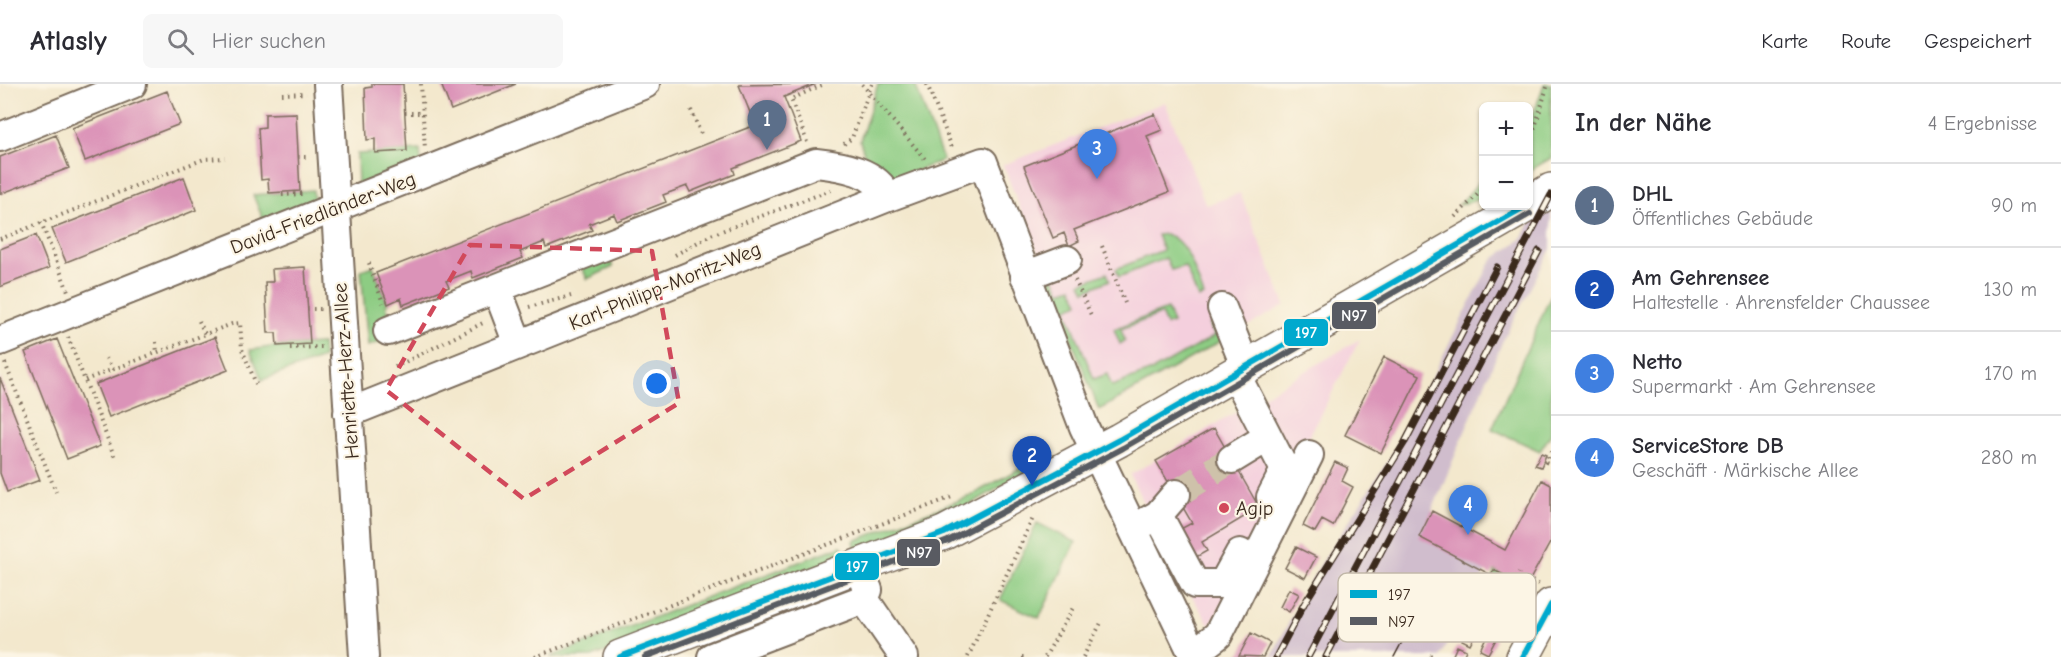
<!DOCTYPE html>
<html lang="de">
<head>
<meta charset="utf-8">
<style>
  :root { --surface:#fff; --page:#f7f7f7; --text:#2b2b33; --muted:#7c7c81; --line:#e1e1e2; --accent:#d1495b }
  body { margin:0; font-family:"Comic Neue",sans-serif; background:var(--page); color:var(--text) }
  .controls { position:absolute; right:18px; top:18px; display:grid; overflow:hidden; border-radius:9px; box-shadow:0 2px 4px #0004 }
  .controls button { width:54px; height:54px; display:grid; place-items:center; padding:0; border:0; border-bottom:2px solid var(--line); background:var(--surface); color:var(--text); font:30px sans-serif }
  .you { position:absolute; left:657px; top:300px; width:21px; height:21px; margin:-15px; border:4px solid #fff; border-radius:50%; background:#1a73e8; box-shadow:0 0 0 9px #1a73e833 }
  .badge { display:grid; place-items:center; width:39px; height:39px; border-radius:50%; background:var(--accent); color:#fff; font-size:20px; font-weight:700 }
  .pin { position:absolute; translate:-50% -50px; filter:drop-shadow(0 2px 3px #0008) }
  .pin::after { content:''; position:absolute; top:32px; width:21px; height:18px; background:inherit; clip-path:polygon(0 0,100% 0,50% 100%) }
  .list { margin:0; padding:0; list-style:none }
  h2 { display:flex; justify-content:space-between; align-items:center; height:78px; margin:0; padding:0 24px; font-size:26px }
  h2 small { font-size:20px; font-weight:400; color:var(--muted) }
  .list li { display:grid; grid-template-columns:39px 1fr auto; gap:18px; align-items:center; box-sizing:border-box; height:84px; padding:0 24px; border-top:2px solid var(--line) }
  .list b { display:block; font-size:22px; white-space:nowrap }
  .list p { margin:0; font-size:20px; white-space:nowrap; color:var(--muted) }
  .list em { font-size:20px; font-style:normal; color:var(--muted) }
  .icon { flex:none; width:33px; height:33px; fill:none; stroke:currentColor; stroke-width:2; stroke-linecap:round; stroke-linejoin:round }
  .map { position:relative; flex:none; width:1551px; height:573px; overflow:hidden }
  header { display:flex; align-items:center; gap:36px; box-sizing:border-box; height:84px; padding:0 30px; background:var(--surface); border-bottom:2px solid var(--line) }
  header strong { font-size:28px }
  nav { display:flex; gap:33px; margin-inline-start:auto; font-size:21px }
  .search { width:420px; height:54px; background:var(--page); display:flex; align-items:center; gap:15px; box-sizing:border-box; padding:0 21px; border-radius:9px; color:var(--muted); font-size:22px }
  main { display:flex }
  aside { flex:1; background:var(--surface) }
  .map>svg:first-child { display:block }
</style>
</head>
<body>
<header>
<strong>Atlasly</strong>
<div class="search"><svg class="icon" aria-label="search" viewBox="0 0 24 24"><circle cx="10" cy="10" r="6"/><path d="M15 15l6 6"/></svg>Hier suchen</div>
<nav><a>Karte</a><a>Route</a><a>Gespeichert</a></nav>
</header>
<main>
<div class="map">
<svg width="1551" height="573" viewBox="0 0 1551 573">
  <rect width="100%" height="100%" fill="#fcf5e5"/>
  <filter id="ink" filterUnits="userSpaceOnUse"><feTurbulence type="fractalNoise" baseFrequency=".0167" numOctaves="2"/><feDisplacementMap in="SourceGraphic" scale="12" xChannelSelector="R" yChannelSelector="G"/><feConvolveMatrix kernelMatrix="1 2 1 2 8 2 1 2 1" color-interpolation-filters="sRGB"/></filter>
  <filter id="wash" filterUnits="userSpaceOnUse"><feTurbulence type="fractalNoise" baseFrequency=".008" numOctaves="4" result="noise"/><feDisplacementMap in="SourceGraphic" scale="24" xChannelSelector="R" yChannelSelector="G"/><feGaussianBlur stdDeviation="1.35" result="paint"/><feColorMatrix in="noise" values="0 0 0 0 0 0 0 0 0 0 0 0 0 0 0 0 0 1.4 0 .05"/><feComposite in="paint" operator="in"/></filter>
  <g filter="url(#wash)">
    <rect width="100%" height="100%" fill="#f3e8cd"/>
    <path fill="#f4cfdd" d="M 1165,18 L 1206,121 L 1240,109 L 1285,221 L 1105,324 L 1098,320 L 1003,81 Z
      M 1360,255 L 1210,542 L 1176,486 L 1130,391 Z"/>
    <path fill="#d0bdcd" d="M 1551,90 L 1551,165 L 1503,256 L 1432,427 L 1505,466 L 1491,491 L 1485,488 L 1440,573 L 1271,573 L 1314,491 L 1393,369 L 1492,176 L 1523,154 Z"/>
    <path fill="#8dcc83" stroke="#647b50" stroke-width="1.5" d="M 878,0 L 915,0 L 943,76 L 894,96 L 867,79 L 860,57 Z
      M 1544,0 L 1551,0 L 1551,74 L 1529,87 L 1529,43 Z
      M 420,66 L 421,79 L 358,104 L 357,70 Z
      M 1483,93 L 1483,114 L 1459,121 Z
      M 313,106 L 314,119 L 265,140 L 253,111 Z
      M 1165,150 C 1189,156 1196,192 1204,212 L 1198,214 L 1185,182 L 1171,186 L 1166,174 L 1119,193 L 1116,185 L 1163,166 L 1157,151 Z
      M 605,164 L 613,183 L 587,195 L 578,174 Z
      M 373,182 L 388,220 L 386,222 L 392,238 L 391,254 L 368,262 L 361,186 Z
      M 1107,189 L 1110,196 L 1085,207 L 1081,199 Z
      M 1054,193 L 1060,207 L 1072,203 L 1079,219 L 1066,225 L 1094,295 L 1107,290 L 1112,302 L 1152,287 L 1215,252 L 1209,241 L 1214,239 L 1221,257 L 1099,326 L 1048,196 Z
      M 1551,211 L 1551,350 L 1540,367 L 1492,345 Z
      M 1167,225 L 1173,239 L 1166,241 L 1161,230 L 1121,245 L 1125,257 L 1120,260 L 1114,245 Z
      M 322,260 L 323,274 L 262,296 L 250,266 L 277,262 Z
      M 1036,382 L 935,441 L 857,471 L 854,457 L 970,412 L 1022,383 Z
      M 1037,439 L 1076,458 L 1039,534 L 1000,516 Z
      M 841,462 L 850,474 L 592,573 L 550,573 Z
      M 1495,487 L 1510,495 L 1505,507 L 1515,549 L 1511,553 L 1471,532 L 1479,518 L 1494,518 L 1497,512 L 1493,492 Z"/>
    <g id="blocks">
      <path fill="#db93b8" d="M 372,0 L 403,0 L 407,67 L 375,69 L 375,55 L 367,56 L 365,4 L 372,3 Z
        M 441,0 L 516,0 L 451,26 Z
        M 816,0 L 784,13 L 801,57 L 733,84 L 735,90 L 690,108 L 687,102 L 663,111 L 666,118 L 617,137 L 614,130 L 589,140 L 592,146 L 546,164 L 544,158 L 520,168 L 523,174 L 473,194 L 471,187 L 446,197 L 449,203 L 403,221 L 401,214 L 388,220 L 376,189 L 755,41 L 739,1 Z
        M 167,7 L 180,40 L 85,77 L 72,44 Z
        M 296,29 L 300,107 L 269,109 L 268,95 L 261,96 L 258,44 L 265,43 L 265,30 Z
        M 1155,30 L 1162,46 L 1147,52 L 1169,108 L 1074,146 L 1079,157 L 1069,162 L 1064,149 L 1053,154 L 1024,82 Z
        M 56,51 L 69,84 L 0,110 L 0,73 Z
        M 184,93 L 196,126 L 66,178 L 52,145 Z
        M 36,151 L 49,184 L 0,203 L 0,165 Z
        M 305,183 L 310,260 L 277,262 L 276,249 L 268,249 L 265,198 L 273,198 L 272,185 Z
        M 215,253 L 228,286 L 109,333 L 96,300 Z
        M 57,255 L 100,362 L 67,375 L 25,268 Z
        M 1384,273 L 1420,291 L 1381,369 L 1345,351 Z
        M 0,294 L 40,396 L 7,408 L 0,389 Z
        M 1214,344 L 1256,418 L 1254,427 L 1202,458 L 1207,467 L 1189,477 L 1173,449 L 1192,439 L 1156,377 Z
        M 1541,369 L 1546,371 L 1541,383 L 1535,381 Z
        M 1335,378 L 1348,384 L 1342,397 L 1353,403 L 1333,442 L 1322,436 L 1315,448 L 1303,442 Z
        M 1542,396 L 1551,401 L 1551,457 L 1526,503 L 1494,486 L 1491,491 L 1419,453 L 1432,427 L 1505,466 Z
        M 1296,463 L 1316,473 L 1305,494 L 1285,484 Z
        M 1289,505 L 1299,510 L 1289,528 L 1280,523 Z
        M 1469,540 L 1478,545 L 1470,560 L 1462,556 Z
        M 1251,549 L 1270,559 L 1263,573 L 1239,572 Z
        M 1487,551 L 1496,555 L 1488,570 L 1480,566 Z
        M 1457,562 L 1466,566 L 1463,573 L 1452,573 Z"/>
    </g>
  </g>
  <g filter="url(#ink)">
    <use href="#blocks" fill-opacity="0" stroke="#7b6c5b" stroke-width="1.5"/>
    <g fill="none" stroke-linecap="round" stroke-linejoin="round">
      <path stroke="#cec2aa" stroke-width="28" stroke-dasharray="28 14" stroke-linecap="butt" d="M 1176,410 L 1232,375"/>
      <defs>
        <path id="minor" d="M 328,0 L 364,573
          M 0,53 L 132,0
          M 1025,192 L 1067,176
          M 497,205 L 518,260
          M 1222,224 L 1246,284
          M 388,247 L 816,79 C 843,82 876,87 888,113
          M 0,257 L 645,0
          M 1235,289 L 1285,386 L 1271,413
          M 348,329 L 888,113 L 983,78 L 1084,343 L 1193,570 L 1218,551 L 1309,371
          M 1232,375 L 1268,353
          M 1158,431 L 1195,500 L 1223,500 L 1240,469
          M 1142,440 L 1158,431 L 1176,410
          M 864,497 L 868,506 L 864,515 L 904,573
          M 712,573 L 864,515"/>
        <path id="major" d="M 1528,120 L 1551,106
          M 620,573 L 944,449 L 1119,356 L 1526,122
          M 1523,573 L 1551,521"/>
      </defs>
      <use href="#minor" stroke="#7b6c5b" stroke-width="32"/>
      <use href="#major" stroke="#7b6c5b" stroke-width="36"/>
      <path stroke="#7b6c5b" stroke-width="4" stroke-dasharray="1.5 4.5" stroke-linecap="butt" d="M 421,0 L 425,65
        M 862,0 L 925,75
        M 927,0 L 953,66
        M 282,10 L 306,9
        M 691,26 L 701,50
        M 405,29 L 423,29
        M 1528,55 L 1535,43 L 1548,0
        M 807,58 L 791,15 L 824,0
        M 844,60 L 852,54 L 872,0
        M 298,73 L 309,73
        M 282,111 L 302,110
        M 1455,133 L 1484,104
        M 41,138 L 68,207
        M 0,155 L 204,75 L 225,74
        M 1102,162 L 1125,219
        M 675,171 L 711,151 L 831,106
        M 369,179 L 383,219
        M 1075,196 L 1092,233
        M 529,223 L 571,212
        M 307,225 L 321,225
        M 199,237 L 205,250
        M 68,253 L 115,374
        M 156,258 L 157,269
        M 290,264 L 322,263
        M 106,274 L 113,285
        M 5,279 L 56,408
        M 395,283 L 485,238
        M 85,296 L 232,240 L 240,239 L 242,265 L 256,300
        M 1551,367 L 1546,378 L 1551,380
        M 1532,497 L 1540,501
        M 1517,529 L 1511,506 L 1519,489
        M 1430,571 L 1435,573
        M 535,573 L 952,413
        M 968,573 L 1033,434
        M 1022,573 L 1025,573
        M 1045,573 L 1073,524
        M 1083,573 L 1102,537"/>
      <use href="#minor" stroke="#fff" stroke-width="28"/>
      <use href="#major" stroke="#fff" stroke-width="33"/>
      <path stroke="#3b2a1e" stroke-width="1.5" d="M 1429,539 L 1449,499
        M 1394,573 L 1437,492"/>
      <defs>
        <path id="rail" d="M 1276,573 L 1304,520 L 1405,358 L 1497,183
          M 1308,573 L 1551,111
          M 1326,573 L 1539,167"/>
      </defs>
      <use href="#rail" stroke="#3b2a1e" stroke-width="7"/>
      <use href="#rail" stroke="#fcf5e5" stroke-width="4.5" stroke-dasharray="14" stroke-linecap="butt"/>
      <defs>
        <path id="bus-1" d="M 620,573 L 944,449 L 1119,356 L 1526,122
          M 1523,573 L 1551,521"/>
        <path id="bus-2" d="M 645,573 L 948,457 L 1123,364 L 1530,130"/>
      </defs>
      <use href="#bus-1" stroke="#fcf5e5" stroke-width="10"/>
      <use href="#bus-2" stroke="#fcf5e5" stroke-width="10"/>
      <use href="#bus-1" stroke="#00a9ce" stroke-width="6"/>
      <use href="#bus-2" stroke="#595b62" stroke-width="6"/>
    </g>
  </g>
  <path fill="none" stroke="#d1495b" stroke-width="4.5" stroke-dasharray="12 8" stroke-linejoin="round" d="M 470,161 L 652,167 L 679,319 L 524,415 L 386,306 Z"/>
  <circle fill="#d1495b" stroke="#fcf5e5" stroke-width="2" cx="1224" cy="424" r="6"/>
  <g text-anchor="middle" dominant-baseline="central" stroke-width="4.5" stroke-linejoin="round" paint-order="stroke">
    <g font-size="20" fill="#3b2a1e" stroke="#fcf5e5">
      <text transform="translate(323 129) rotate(-21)">David-Friedländer-Weg</text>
      <text transform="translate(665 202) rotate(-22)">Karl-Philipp-Moritz-Weg</text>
      <text transform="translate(346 287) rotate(-94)">Henriette-Herz-Allee</text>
    </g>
    <g font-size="20" fill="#3b2a1e" stroke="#fcf5e5" text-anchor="start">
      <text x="1236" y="424">Agip</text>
    </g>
  </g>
  <rect x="1338" y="489" width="198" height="69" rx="9" fill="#fcf5e5" stroke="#c2b8a9" stroke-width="1.5"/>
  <rect x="1350" y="506" width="27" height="8" fill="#00a9ce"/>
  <rect x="1350" y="533" width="27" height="8" fill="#595b62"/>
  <g font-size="16" fill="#3b2a1e">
    <text x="1388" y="516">197</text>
    <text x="1388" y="543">N97</text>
  </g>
  <g stroke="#fcf5e5" stroke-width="2">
    <rect x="1331" y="217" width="46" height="29" rx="6" fill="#595b62"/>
    <rect x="1283" y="234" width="46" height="29" rx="6" fill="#00a9ce"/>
    <rect x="896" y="454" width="45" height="29" rx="6" fill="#595b62"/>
    <rect x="834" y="468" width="46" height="29" rx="6" fill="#00a9ce"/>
  </g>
  <g font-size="16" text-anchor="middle" font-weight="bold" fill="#fff">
    <text x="1354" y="237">N97</text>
    <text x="1306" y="254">197</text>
    <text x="919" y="474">N97</text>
    <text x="857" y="488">197</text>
  </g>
</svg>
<div class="controls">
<button>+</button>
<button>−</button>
</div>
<div class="you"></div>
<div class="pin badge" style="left:767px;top:66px;background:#5c6f8a">1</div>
<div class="pin badge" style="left:1032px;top:402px;background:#1a4fb4">2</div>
<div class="pin badge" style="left:1097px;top:95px;background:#3f7fe0">3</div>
<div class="pin badge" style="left:1468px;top:451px;background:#3f7fe0">4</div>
</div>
<aside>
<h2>In der Nähe<small>4 Ergebnisse</small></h2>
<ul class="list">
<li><span class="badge" style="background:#5c6f8a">1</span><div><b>DHL</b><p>Öffentliches Gebäude</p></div><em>90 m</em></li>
<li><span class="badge" style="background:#1a4fb4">2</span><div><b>Am Gehrensee</b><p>Haltestelle · Ahrensfelder Chaussee</p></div><em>130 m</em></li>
<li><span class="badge" style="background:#3f7fe0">3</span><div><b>Netto</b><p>Supermarkt · Am Gehrensee</p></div><em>170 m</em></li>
<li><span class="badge" style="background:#3f7fe0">4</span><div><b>ServiceStore DB</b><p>Geschäft · Märkische Allee</p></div><em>280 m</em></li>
</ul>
</aside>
</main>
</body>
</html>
